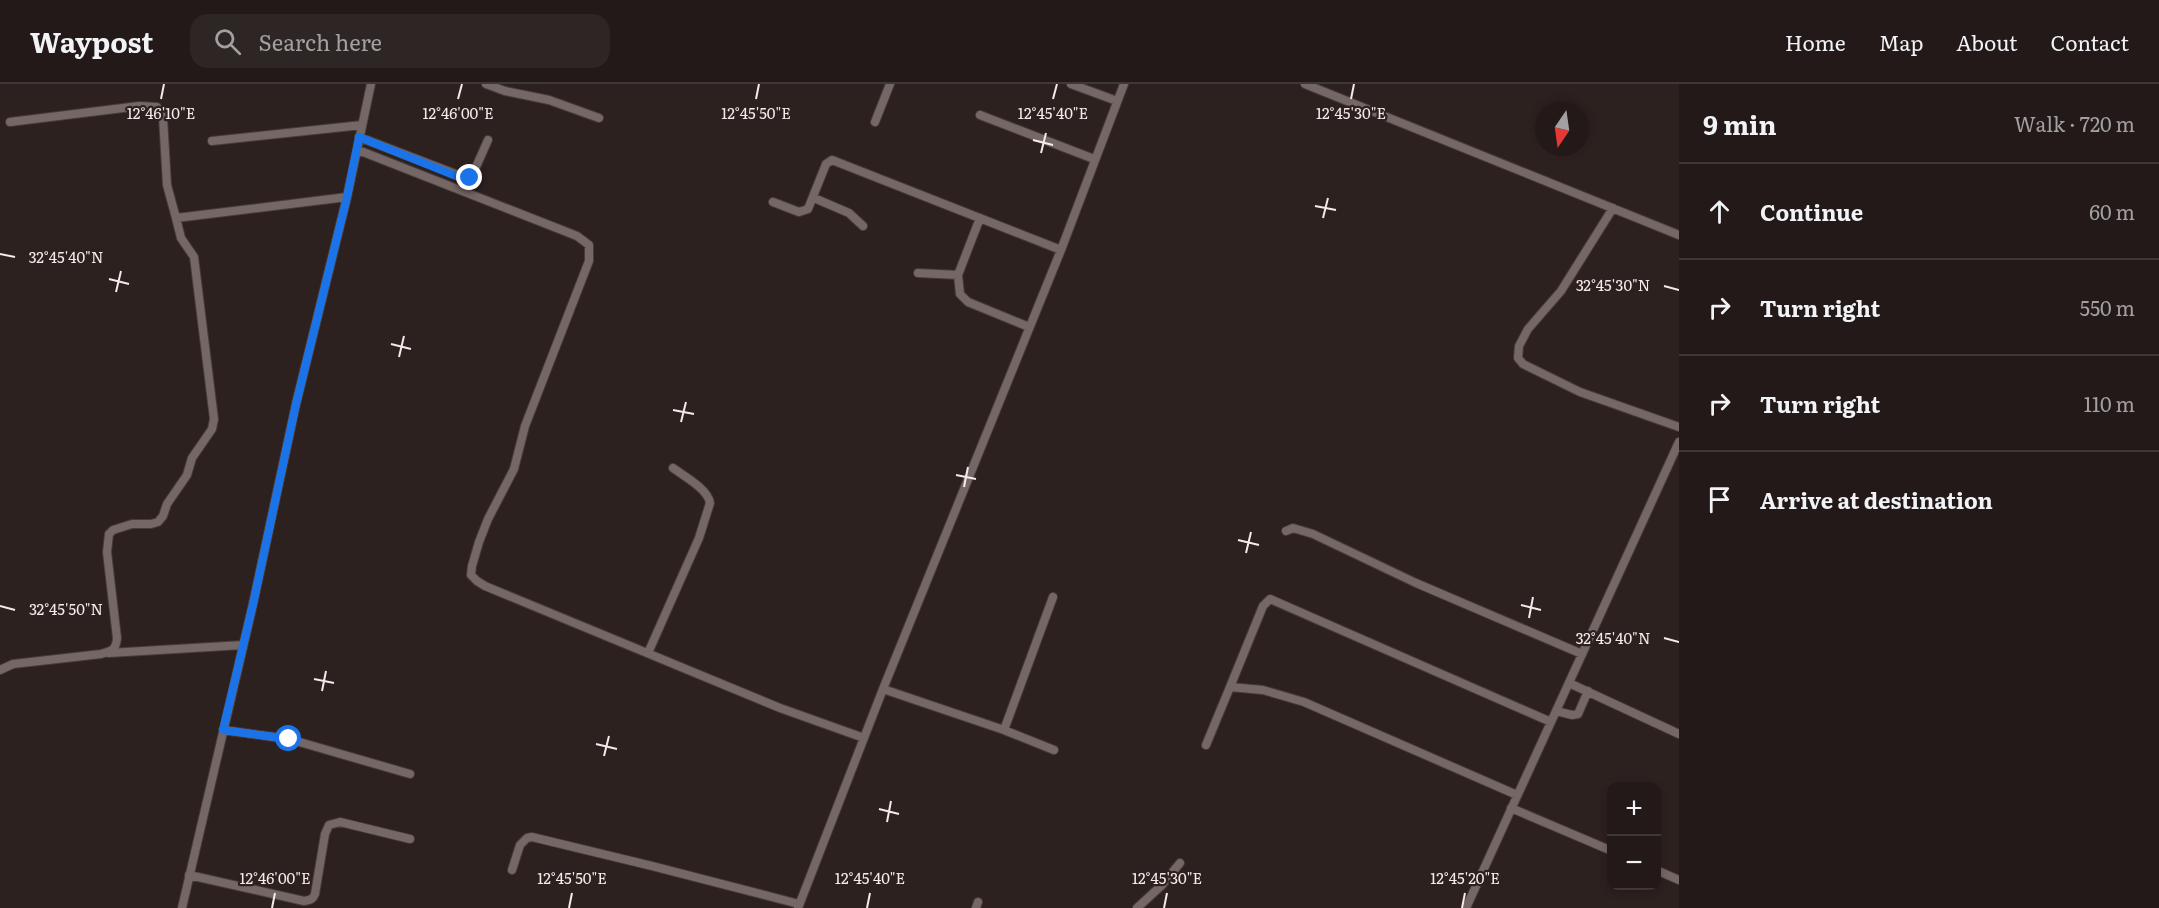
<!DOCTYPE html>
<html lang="en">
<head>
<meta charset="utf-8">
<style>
  :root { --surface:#221918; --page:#2e2625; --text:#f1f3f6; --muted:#a2a0a2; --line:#3f3837 }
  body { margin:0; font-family:Literata,serif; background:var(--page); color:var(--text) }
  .controls { position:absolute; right:18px; bottom:18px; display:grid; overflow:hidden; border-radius:12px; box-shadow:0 3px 9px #0003 }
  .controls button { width:54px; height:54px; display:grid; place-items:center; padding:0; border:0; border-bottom:2px solid var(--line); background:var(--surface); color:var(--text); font:30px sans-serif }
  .compass { position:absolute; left:1535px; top:18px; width:54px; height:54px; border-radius:50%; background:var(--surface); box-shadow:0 3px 9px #0003; rotate:193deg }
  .stop { position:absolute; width:18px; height:18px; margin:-14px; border:4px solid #1a73e8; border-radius:50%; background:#fff }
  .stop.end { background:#1a73e8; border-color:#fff; box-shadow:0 2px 6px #0008 }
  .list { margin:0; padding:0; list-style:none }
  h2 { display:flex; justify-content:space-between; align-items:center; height:78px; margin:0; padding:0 24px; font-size:26px }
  h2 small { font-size:20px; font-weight:400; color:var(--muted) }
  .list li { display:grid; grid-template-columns:39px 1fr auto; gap:18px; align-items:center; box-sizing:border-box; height:96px; padding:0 24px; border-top:2px solid var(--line) }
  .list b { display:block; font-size:22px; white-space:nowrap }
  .list em { font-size:20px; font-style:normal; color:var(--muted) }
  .icon { flex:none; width:33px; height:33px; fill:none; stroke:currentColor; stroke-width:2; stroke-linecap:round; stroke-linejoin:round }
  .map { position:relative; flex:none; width:1679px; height:824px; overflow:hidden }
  header { display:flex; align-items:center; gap:36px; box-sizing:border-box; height:84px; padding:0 30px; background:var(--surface); border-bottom:2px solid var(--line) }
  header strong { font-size:28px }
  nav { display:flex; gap:33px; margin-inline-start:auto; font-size:21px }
  .search { width:420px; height:54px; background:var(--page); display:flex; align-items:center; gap:15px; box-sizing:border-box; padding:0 21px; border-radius:18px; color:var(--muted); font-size:22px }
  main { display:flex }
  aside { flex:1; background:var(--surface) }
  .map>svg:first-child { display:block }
</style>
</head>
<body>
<header>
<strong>Waypost</strong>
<div class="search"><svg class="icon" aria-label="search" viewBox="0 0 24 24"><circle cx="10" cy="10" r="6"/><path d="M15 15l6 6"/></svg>Search here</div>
<nav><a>Home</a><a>Map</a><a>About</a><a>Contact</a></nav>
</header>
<main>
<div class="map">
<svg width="1679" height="824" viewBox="0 0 1679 824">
  <rect width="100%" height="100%" fill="#2d2120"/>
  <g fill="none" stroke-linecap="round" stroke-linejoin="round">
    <defs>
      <path id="minor" d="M 486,0 L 505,7 L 549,16 L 599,34
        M 1071,0 L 1117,17
        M 1305,0 L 1679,151
        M 980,31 L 1094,75
        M 10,38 L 139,22 L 157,23 L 163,33 L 167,101 L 176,134 L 347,113
        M 875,38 L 890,0
        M 359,53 L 466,94 L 472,92 L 488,56
        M 212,57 L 362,41
        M 358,66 L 577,152 L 589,161 L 589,177 L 525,342 L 514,385 L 488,435 L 479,458 L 472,482 L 471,491 L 477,497 L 485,502 L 780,624 L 864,654
        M 814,114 L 849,129 L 863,142
        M 773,118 L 799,128 L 808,125 L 826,80 L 832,76 L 1061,166
        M 1613,124 L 1561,207 L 1528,245 L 1519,262 L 1518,274 L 1523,280 L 1580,308 L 1679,343
        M 980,134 L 958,191 L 960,210 L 968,218 L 1029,243
        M 918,189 L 958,191
        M 1286,447 L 1293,444 L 1313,450 L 1416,499 L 1582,570
        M 109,569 L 243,561
        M 648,569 L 699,454 L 710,419 C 708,405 684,392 673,384
        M 0,586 L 13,580 L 101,570 C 112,567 116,566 117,554 L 107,468 L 109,450 L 113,446 L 132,440 L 151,440 L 158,438 L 163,432 L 167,420 L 187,391 L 192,374 L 212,345 L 214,335 L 194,173 L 181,154 L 176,134
        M 1569,599 L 1679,650
        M 1230,603 L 1263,522 L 1270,515 L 1551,638
        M 883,605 L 1004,646 L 1054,666
        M 1556,627 L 1572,631 L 1578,630 L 1588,607
        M 223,646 L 289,655 L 410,690
        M 1004,646 L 1053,513
        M 1206,661 L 1230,603 L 1263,606 L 1304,618 L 1517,711
        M 1511,724 L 1612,767
        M 512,786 L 520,761 L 527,754 L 532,753 L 652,782 L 799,820
        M 1656,786 L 1679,796
        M 189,791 L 304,817 C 311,816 313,815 315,810 L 325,750 L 329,741 L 340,738 L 410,755
        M 182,824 L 253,520 L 296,320 L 347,113 L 371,0
        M 798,824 L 883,605 L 1061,166 L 1124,0
        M 976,824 L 978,818
        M 1137,824 L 1162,801 L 1180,779
        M 1466,824 L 1679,358"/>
    </defs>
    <use href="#minor" stroke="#463c3a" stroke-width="10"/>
    <use href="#minor" stroke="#756765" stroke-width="8"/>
  </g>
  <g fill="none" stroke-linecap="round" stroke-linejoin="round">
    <path stroke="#1a73e8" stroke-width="8" d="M 289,655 L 223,646 L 253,520 L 296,320 L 347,113 L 359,53 L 461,94 L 470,94"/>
  </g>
  <path fill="none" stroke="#f3eae9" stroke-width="2" d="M 161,15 L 164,0M 458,15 L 462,0M 756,15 L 759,0M 1053,15 L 1057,0M 1351,15 L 1354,0M 1033,56 L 1053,61M 1041,69 L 1046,49M 1315,122 L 1336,126M 1323,134 L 1328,114M 0,170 L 15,173M 109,195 L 129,200M 1664,202 L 1679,206M 116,208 L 121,187M 391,260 L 411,265M 399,273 L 404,252M 673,326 L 694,330M 681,338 L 686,318M 956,391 L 976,395M 964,403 L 968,383M 1238,456 L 1259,461M 1246,469 L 1251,448M 1521,521 L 1541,526M 0,522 L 15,526M 1529,534 L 1533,513M 1664,554 L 1679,558M 314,595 L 334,599M 322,607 L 326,587M 596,660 L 617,665M 604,672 L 609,652M 879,725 L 899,730M 887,738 L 891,717M 272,824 L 275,809M 569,824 L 572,809M 867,824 L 870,809M 1164,824 L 1167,809M 1462,824 L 1465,809"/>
  <g font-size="15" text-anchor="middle" fill="#f3eae9" stroke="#2d2120" stroke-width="4.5" stroke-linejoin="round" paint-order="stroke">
    <text x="1351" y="35">12°45'30"E</text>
    <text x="161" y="35">12°46'10"E</text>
    <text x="458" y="35">12°46'00"E</text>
    <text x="756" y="35">12°45'50"E</text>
    <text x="1053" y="35">12°45'40"E</text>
    <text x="66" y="179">32°45'40"N</text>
    <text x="1613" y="207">32°45'30"N</text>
    <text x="66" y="531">32°45'50"N</text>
    <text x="1613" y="560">32°45'40"N</text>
    <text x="275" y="800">12°46'00"E</text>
    <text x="572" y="800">12°45'50"E</text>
    <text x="870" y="800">12°45'40"E</text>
    <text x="1167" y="800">12°45'30"E</text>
    <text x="1465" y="800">12°45'20"E</text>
  </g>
</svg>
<div class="controls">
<button>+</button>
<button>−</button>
</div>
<svg class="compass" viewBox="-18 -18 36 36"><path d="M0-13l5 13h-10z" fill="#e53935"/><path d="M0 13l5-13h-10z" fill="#a2a0a2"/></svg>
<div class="stop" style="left:289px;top:655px"></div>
<div class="stop end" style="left:470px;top:94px"></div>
</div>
<aside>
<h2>9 min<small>Walk · 720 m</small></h2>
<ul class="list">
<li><svg class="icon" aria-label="ahead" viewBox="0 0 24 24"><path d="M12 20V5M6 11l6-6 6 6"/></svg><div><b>Continue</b></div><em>60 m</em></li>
<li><svg class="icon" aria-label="right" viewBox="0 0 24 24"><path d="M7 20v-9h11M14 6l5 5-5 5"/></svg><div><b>Turn right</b></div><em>550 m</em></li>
<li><svg class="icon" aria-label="right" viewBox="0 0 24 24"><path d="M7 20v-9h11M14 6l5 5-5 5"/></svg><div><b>Turn right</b></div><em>110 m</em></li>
<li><svg class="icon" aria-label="arrive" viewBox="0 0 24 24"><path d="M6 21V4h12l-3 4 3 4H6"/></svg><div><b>Arrive at destination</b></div></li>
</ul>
</aside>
</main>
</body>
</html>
